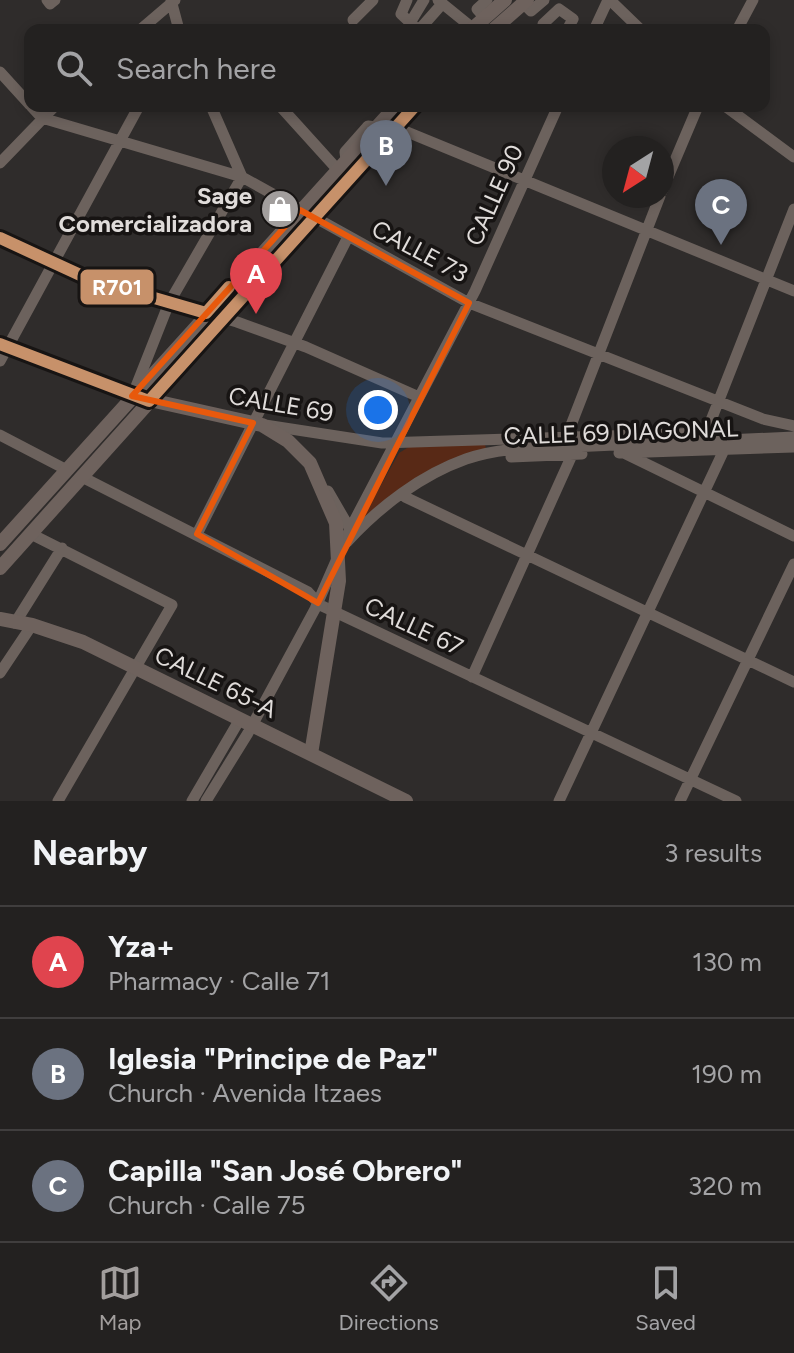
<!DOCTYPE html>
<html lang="en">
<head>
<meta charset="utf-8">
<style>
  :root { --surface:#232120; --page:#2f2e2d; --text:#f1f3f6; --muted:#a3a3a5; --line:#403e3e; --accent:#a29e9d }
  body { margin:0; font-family:Figtree,sans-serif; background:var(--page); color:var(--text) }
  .compass { position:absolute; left:602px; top:136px; width:72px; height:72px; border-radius:50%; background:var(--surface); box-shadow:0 4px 12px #0003; rotate:216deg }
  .you { position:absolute; left:378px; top:410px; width:28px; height:28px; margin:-20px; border:6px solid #fff; border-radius:50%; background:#1a73e8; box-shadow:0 0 0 12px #1a73e833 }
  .badge { display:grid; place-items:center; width:52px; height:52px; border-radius:50%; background:var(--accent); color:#fff; font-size:26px; font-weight:700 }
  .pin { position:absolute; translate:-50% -66px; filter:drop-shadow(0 2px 4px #0008) }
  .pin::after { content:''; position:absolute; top:42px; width:28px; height:24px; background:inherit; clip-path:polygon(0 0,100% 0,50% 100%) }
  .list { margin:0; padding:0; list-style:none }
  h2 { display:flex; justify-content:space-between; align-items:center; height:104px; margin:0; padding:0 32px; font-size:34px }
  h2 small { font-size:26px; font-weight:400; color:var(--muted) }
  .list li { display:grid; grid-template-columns:52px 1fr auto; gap:24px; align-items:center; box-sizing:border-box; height:112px; padding:0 32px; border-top:2px solid var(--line) }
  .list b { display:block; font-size:30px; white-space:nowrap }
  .list p { margin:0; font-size:26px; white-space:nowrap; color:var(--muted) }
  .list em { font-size:26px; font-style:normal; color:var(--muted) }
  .icon { flex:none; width:44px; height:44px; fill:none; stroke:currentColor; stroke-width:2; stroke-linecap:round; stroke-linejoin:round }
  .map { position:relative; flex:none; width:794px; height:801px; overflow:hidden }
  .search { position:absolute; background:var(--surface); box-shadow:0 4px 12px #0003; left:24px; right:24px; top:24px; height:88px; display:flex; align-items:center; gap:20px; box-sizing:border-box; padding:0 28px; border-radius:16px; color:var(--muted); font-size:30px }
  .sheet { height:440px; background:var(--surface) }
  nav { display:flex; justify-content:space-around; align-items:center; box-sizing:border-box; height:112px; border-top:2px solid var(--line); background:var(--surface); font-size:22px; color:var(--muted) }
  nav a { display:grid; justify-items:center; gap:4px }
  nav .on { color:var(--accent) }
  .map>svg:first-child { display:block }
</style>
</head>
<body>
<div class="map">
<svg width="794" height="801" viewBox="0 0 794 801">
  <rect width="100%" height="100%" fill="#2f2c2b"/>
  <path fill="#582916" d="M 485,444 L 486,449 L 362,519 L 399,453 L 412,445 Z"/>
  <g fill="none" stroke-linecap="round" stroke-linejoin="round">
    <path stroke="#6c625d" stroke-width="11" d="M 47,0 L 50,4 L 55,0
      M 171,0 L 179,30
      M 407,0 L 401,14 L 418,30
      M 438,0 L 475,30
      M 610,0 L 641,30
      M 523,3 L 531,11 L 544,0
      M 485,18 L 477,9 L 487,0
      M 353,20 L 373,0
      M 410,23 L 424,0
      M 543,24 L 559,9 L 573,19 L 567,30
      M 140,30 L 175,0
      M 419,30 L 442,4
      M 435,30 L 472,29
      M 594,30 L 608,0
      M 737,30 L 753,0
      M 0,72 L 30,105
      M 31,106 L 42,118 L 242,177 L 469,303 L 763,419 L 794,426
      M 211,106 L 242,177
      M 280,106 L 337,169
      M 725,106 L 794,157
      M 395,127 L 794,291
      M 346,160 L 345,152 L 368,126 L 376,127
      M 0,163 L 55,106
      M 662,191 L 698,106
      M 0,238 L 89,279 L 237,322 L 306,347 L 419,397
      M 0,361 L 139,106
      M 133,394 L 169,303 L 242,177
      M 265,425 L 382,443 L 706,433 L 794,209
      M 0,435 L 67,470
      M 566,438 L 660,196
      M 619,453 L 794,447
      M 624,453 L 794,536
      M 511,457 L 582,454
      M 82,477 L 308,592 L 320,605 L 335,612 L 736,801
      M 328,491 L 350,529
      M 405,497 L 794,682
      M 31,534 L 172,605 L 58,801
      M 197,534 L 348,237
      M 347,542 C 379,507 421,475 466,459 C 507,445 551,448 593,446 C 660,443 727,440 794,437
      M 15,623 L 62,548
      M 0,673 L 32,625
      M 472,677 L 572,455
      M 192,801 L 240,719
      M 206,801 L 248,733 L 315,609 L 350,529 L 475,291 L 558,106
      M 559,801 L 724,450
      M 680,801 L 794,564"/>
    <path stroke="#6e625d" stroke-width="14" d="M 471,30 L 505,0
      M 493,30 L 527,0
      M 0,344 L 132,396 L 262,425 L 288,441 L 310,463 L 336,523 L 339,581 L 311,754
      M 0,544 L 396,106
      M 0,568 L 415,106
      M 0,619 L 32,625 L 83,642 L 406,801"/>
    <defs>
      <path id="bus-1" d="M 0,238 L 89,279 L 206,313 L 229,287
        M 0,344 L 149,401 L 415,106"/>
    </defs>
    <use href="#bus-1" stroke="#171413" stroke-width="18"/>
    <use href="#bus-1" stroke="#c7916a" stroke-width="12"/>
  </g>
  <path fill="none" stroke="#e8590c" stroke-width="6" stroke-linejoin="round" d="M 300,210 L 469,303 L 318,603 L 197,534 L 253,423 L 132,396 Z"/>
  <defs>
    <symbol id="shop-disc" viewBox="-11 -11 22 22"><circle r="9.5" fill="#a29e9d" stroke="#171413"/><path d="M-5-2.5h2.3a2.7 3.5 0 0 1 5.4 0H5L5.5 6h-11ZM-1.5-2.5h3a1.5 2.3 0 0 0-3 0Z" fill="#fff"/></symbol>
  </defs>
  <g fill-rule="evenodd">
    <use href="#shop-disc" x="258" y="187" width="44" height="44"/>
  </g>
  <g text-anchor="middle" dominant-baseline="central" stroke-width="7" stroke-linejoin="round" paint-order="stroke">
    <g font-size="24" font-weight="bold" fill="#e0dcda" stroke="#171413" text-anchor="end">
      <text x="252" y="195">Sage<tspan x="252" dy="28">Comercializadora</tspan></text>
    </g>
    <g font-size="24" fill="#e0dcda" stroke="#171413">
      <text transform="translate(494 195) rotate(-66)">CALLE 90</text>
      <text transform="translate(420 251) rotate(28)">CALLE 73</text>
      <text transform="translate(281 404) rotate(10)">CALLE 69</text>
      <text transform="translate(621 432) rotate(-2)">CALLE 69 DIAGONAL</text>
      <text transform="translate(414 626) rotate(25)">CALLE 67</text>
      <text transform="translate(216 682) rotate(26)">CALLE 65-A</text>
    </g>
  </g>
  <rect stroke="#171413" stroke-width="3" x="79" y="268" width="76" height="38" rx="8" fill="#c7916a"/>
  <g font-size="22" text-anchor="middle" font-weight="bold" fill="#fff">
    <text x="117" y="295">R701</text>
  </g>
</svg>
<svg class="compass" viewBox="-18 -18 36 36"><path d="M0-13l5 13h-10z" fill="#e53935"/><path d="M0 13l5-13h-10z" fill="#a3a3a5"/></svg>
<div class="you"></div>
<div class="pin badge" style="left:256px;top:314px;background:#e0444e">A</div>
<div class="pin badge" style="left:386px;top:186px;background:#6b7280">B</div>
<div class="pin badge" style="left:721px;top:245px;background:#6b7280">C</div>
<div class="search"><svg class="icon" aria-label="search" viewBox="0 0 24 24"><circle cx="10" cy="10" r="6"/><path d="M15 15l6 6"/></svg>Search here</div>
</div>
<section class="sheet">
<h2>Nearby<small>3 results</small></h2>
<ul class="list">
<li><span class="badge" style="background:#e0444e">A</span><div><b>Yza+</b><p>Pharmacy · Calle 71</p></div><em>130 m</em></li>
<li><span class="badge" style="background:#6b7280">B</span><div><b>Iglesia &quot;Principe de Paz&quot;</b><p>Church · Avenida Itzaes</p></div><em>190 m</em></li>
<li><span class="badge" style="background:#6b7280">C</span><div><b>Capilla &quot;San José Obrero&quot;</b><p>Church · Calle 75</p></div><em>320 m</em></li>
</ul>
</section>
<nav>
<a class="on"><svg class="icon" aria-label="map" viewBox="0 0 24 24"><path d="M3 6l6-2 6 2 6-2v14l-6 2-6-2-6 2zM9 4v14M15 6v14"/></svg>Map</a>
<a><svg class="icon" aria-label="directions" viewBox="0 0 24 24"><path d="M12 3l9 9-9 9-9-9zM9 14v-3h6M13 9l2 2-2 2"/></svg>Directions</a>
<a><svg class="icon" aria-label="saved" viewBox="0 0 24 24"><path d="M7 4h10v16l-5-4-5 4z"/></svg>Saved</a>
</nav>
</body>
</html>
